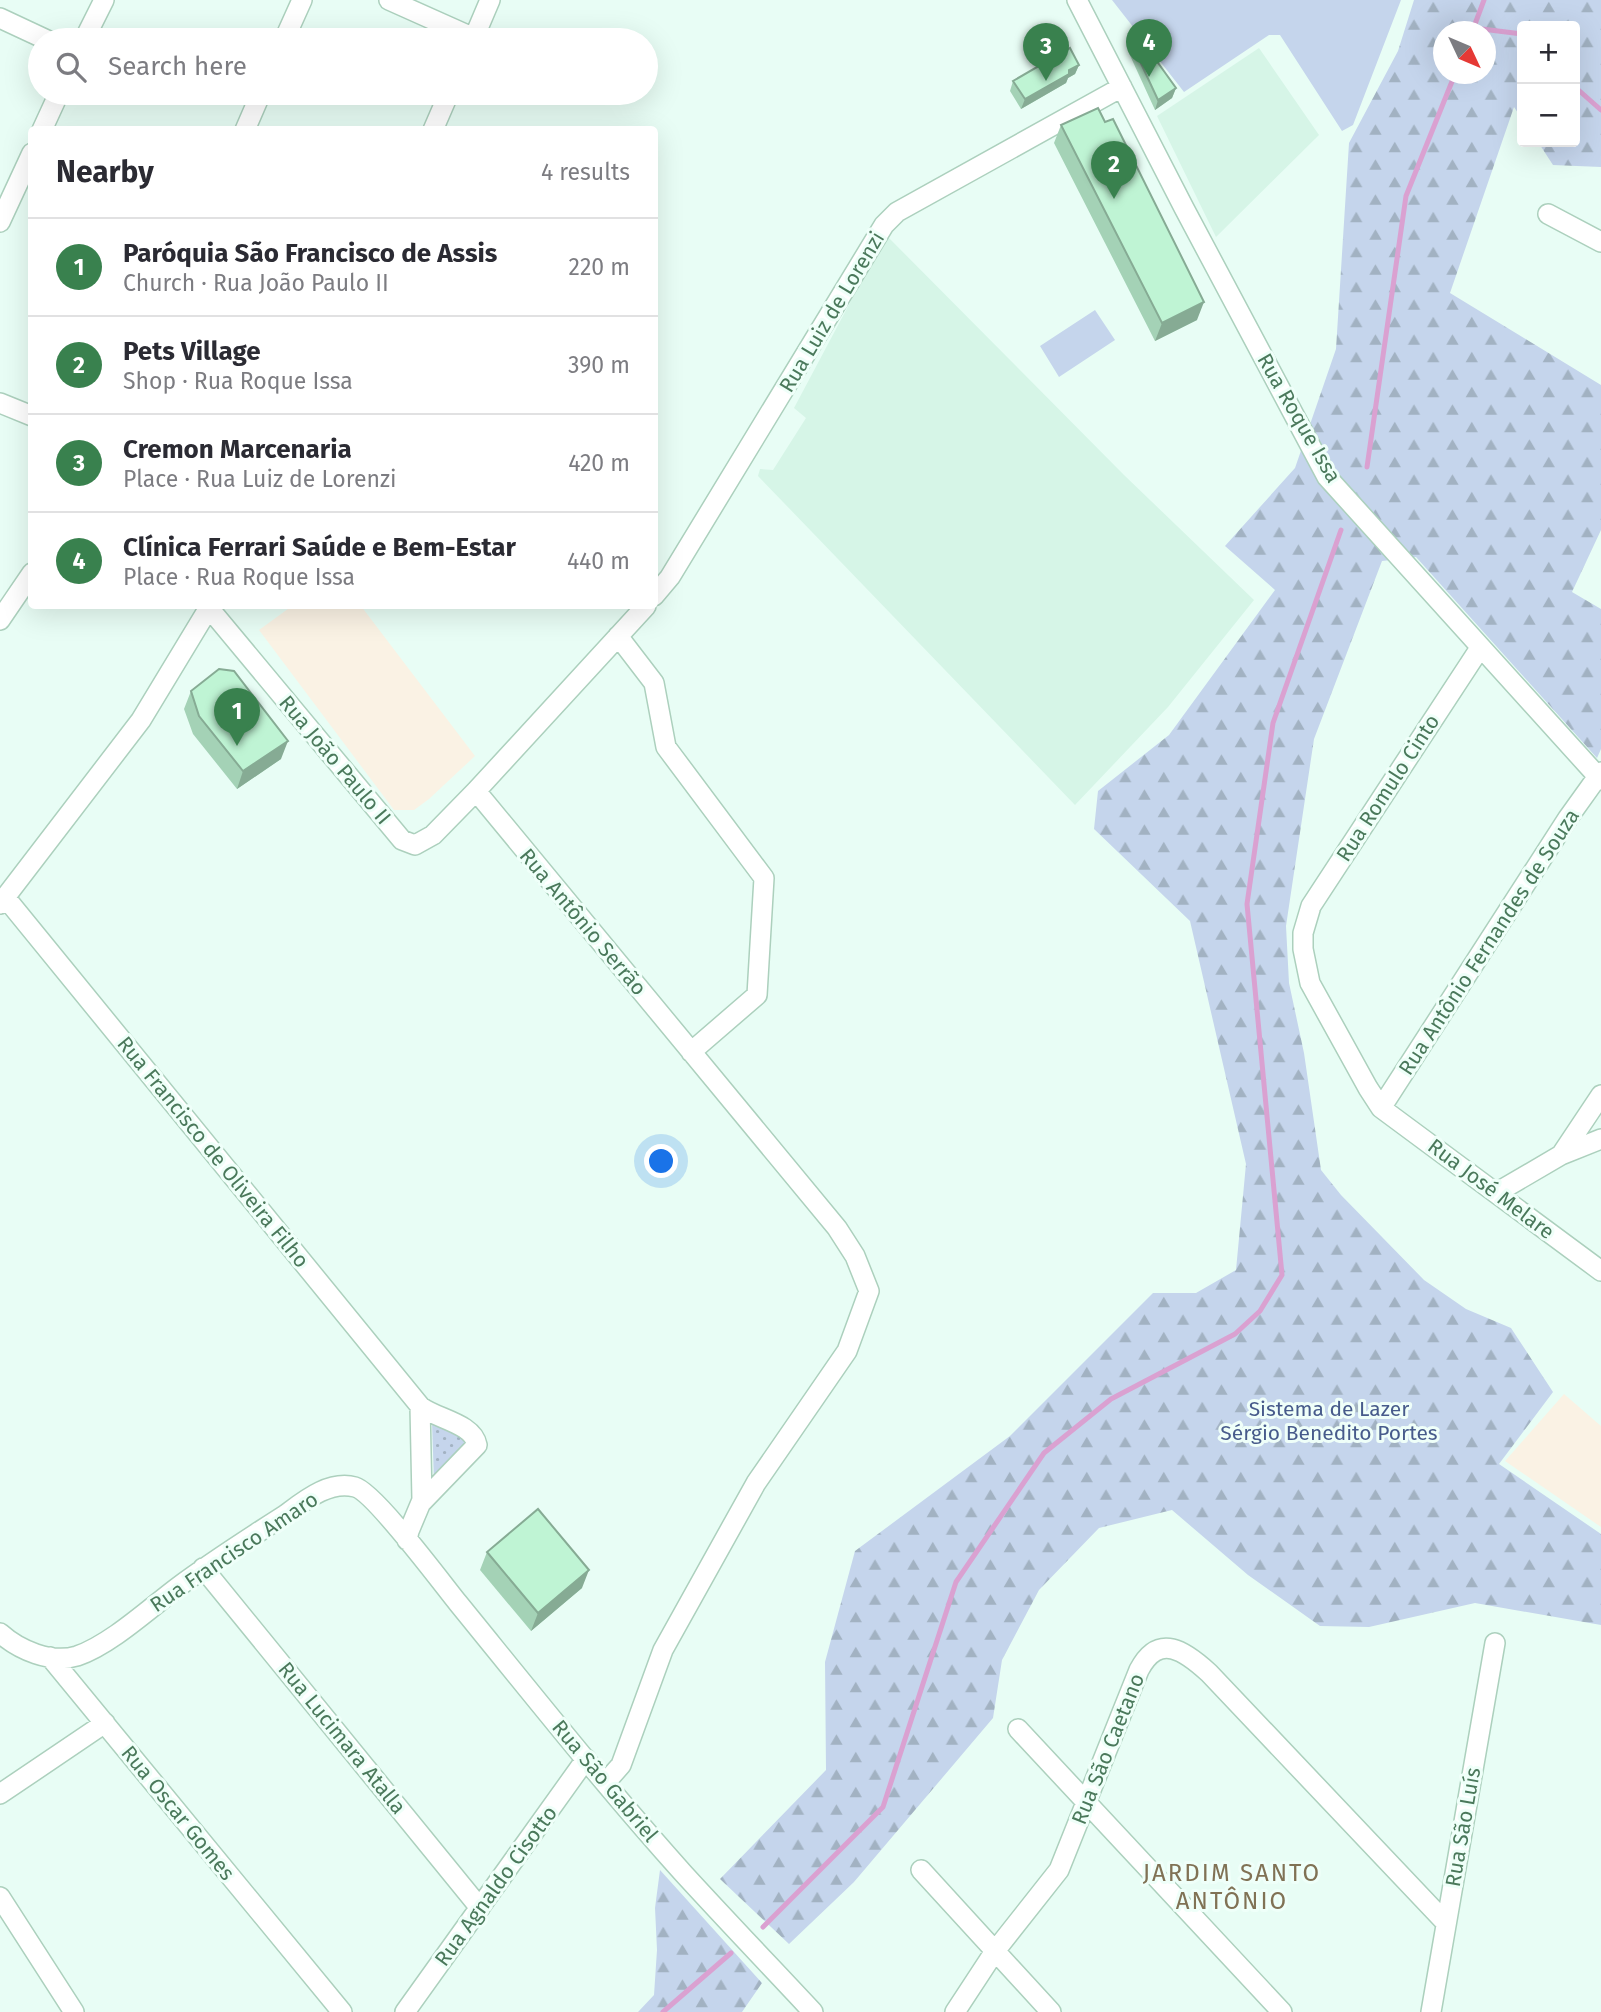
<!DOCTYPE html>
<html lang="en">
<head>
<meta charset="utf-8">
<style>
  :root { --surface:#fff; --page:#f2f2f3; --text:#2b2b33; --muted:#7c7c81; --line:#e1e1e2; --accent:#39814e }
  body { margin:0; font-family:"Fira Sans",sans-serif; background:var(--page); color:var(--text) }
  .controls { position:absolute; right:21px; top:21px; display:grid; overflow:hidden; border-radius:7px; box-shadow:0 7px 28px #0002 }
  .controls button { width:63px; height:63px; display:grid; place-items:center; padding:0; border:0; border-bottom:2px solid var(--line); background:var(--surface); color:var(--text); font:35px sans-serif }
  .compass { position:absolute; left:1433px; top:21px; width:63px; height:63px; border-radius:50%; background:var(--surface); box-shadow:0 7px 28px #0002; rotate:134deg }
  .you { position:absolute; left:662px; top:1162px; width:24px; height:24px; margin:-18px; border:5px solid #fff; border-radius:50%; background:#1a73e8; box-shadow:0 0 0 10px #1a73e833 }
  .badge { display:grid; place-items:center; width:46px; height:46px; border-radius:50%; background:var(--accent); color:#fff; font-size:23px; font-weight:700 }
  .pin { position:absolute; translate:-50% -58px; filter:drop-shadow(0 2px 4px #0008) }
  .pin::after { content:''; position:absolute; top:37px; width:24px; height:21px; background:inherit; clip-path:polygon(0 0,100% 0,50% 100%) }
  .list { margin:0; padding:0; list-style:none }
  h2 { display:flex; justify-content:space-between; align-items:center; height:91px; margin:0; padding:0 28px; font-size:30px }
  h2 small { font-size:23px; font-weight:400; color:var(--muted) }
  .list li { display:grid; grid-template-columns:46px 1fr auto; gap:21px; align-items:center; box-sizing:border-box; height:98px; padding:0 28px; border-top:2px solid var(--line) }
  .list b { display:block; font-size:26px; white-space:nowrap }
  .list p { margin:0; font-size:23px; white-space:nowrap; color:var(--muted) }
  .list em { font-size:23px; font-style:normal; color:var(--muted) }
  .icon { flex:none; width:38px; height:38px; fill:none; stroke:currentColor; stroke-width:2; stroke-linecap:round; stroke-linejoin:round }
  .map { position:relative; flex:none; width:1601px; height:2012px; overflow:hidden }
  .search { position:absolute; background:var(--surface); box-shadow:0 7px 28px #0002; left:28px; top:28px; width:630px; height:77px; display:flex; align-items:center; gap:18px; box-sizing:border-box; padding:0 24px; border-radius:38px; color:var(--muted); font-size:26px }
  .panel { position:absolute; background:var(--surface); box-shadow:0 7px 28px #0002; left:28px; top:126px; width:630px; height:483px; border-radius:7px }
  .map>svg:first-child { display:block }
</style>
</head>
<body>
<div class="map">
<svg width="1601" height="2012" viewBox="0 0 1601 2012">
  <defs>
    <pattern id="forest-firs" width="22" height="20" patternUnits="userSpaceOnUse" patternTransform="scale(1.75)"><rect width="22" height="20" fill="#c5d5ec"/><path d="M5 1l3.5 6h-7zM16 11l3.5 6h-7z" fill="#a2b2c2"/></pattern>
    <pattern id="park-dots" width="8" height="8" patternUnits="userSpaceOnUse" patternTransform="scale(1.75)"><rect width="8" height="8" fill="#c5d5ec"/><path d="M2 2h.1M6 6h.1" fill="none" stroke="#a2b2c2" stroke-width="1.8" stroke-linecap="round"/></pattern>
  </defs>
  <rect width="100%" height="100%" fill="#e8fdf5"/>
  <path fill="#d6f5e7" d="M 1259,48 L 1319,135 L 1216,237 L 1157,116 Z
    M 886,235 L 1124,475 L 1254,600 L 1168,707 L 1075,805 L 758,476 L 760,469 L 773,470 L 806,418 L 794,408 Z"/>
  <path fill="#faf2e4" d="M 292,606 L 361,606 L 475,756 L 429,799 L 414,810 L 394,810 L 259,630 Z
    M 1564,1394 L 1601,1426 L 1601,1527 L 1505,1461 Z"/>
  <path fill="#c5d5ec" d="M 1112,0 L 1401,0 L 1353,125 L 1342,131 L 1280,35 L 1269,35 L 1184,92 Z
    M 1095,310 L 1115,340 L 1059,377 L 1040,346 Z"/>
  <path fill="url(#forest-firs)" fill-rule="evenodd" d="M 1414,0 L 1601,0 L 1601,167 L 1553,165 L 1538,142 L 1575,142 L 1575,26 L 1522,26 L 1522,119 L 1514,107 L 1450,293 L 1601,385 L 1601,530 L 1572,592 L 1601,609 L 1601,749 L 1597,758 L 1416,557 L 1382,561 L 1314,739 L 1286,926 L 1289,983 L 1304,1053 L 1321,1170 L 1341,1195 L 1424,1280 L 1466,1309 L 1511,1328 L 1553,1392 L 1499,1464 L 1601,1534 L 1601,1625 L 1475,1603 L 1369,1627 L 1320,1626 L 1248,1575 L 1172,1510 L 1099,1528 L 1039,1590 L 1002,1660 L 993,1718 L 854,1882 L 789,1944 L 720,1879 L 826,1770 L 825,1662 L 855,1551 L 1010,1436 L 1153,1293 L 1196,1293 L 1236,1270 L 1246,1164 L 1190,921 L 1094,829 L 1098,791 L 1169,735 L 1275,590 L 1225,546 L 1295,468 L 1336,349 L 1349,143 L 1398,51 ZM 1444,32 L 1486,32 L 1486,74 L 1444,74 Z
    M 660,1870 L 762,1983 L 742,2012 L 638,2012 L 654,1995 L 657,1950 L 655,1908 Z"/>
  <path fill="url(#park-dots)" d="M 432,1422 L 473,1442 L 434,1482 Z"/>
  <g fill="none" stroke-linecap="round" stroke-linejoin="round">
    <path stroke="#daa1d1" stroke-width="5" d="M 1474,28 L 1522,34
      M 1472,32 L 1484,0
      M 1575,87 L 1601,110
      M 1367,467 L 1406,196 L 1455,74
      M 763,1927 L 883,1807 L 956,1582 L 1044,1453 L 1111,1399 L 1235,1334 L 1260,1311 L 1282,1275 L 1247,904 L 1273,723 L 1341,530
      M 663,2012 L 731,1953"/>
    <defs>
      <path id="minor" d="M 389,0 L 474,38
        M 1077,0 L 1184,208 L 1327,477 L 1601,780
        M 0,18 L 47,40
        M 84,40 L 104,0
        M 284,40 L 302,0
        M 473,40 L 490,0
        M 42,130 L 59,93
        M 245,130 L 261,93
        M 433,130 L 449,93
        M 1548,214 L 1601,242
        M 0,222 L 32,153
        M 0,403 L 32,416
        M 654,596 L 670,577 L 884,225 L 897,212 L 1122,87
        M 209,608 L 402,840 L 415,845 L 433,835 L 476,791 L 646,606
        M 0,620 L 32,573
        M 618,636 L 654,683 L 666,747 L 764,878 L 757,995 L 691,1052
        M 1480,648 L 1311,906 L 1303,933 L 1303,949 L 1310,983 L 1368,1088 L 1381,1108 L 1601,1271
        M 476,791 L 837,1228 L 855,1256 L 869,1291 L 847,1351 L 756,1483 L 663,1650 L 621,1765 L 606,1782
        M 5,897 L 420,1406 L 422,1500 L 409,1531 L 407,1540
        M 0,904 L 141,720 L 210,606
        M 1381,1108 L 1568,818 L 1601,772
        M 1561,1155 L 1601,1095
        M 1496,1193 L 1561,1155 L 1601,1139
        M 420,1406 C 436,1419 473,1423 477,1445 L 422,1502
        M 203,1568 L 480,1908
        M 0,1633 C 19,1650 51,1664 77,1656 C 110,1645 150,1608 178,1587 C 213,1561 249,1538 285,1515 C 304,1501 329,1480 355,1487 C 374,1492 441,1582 458,1603 C 532,1694 605,1786 683,1873 C 726,1920 770,1966 813,2012
        M 50,1657 L 342,2012
        M 1018,1729 L 1282,2012
        M 0,1794 L 105,1723
        M 921,1870 L 1051,2012
        M 0,1897 L 74,2012
        M 405,2012 L 586,1759
        M 955,2012 L 995,1951 L 1059,1870 L 1139,1670 C 1159,1632 1185,1651 1209,1673 L 1446,1923
        M 1431,2012 L 1495,1643"/>
    </defs>
    <use href="#minor" stroke="#acd0bd" stroke-width="22"/>
    <use href="#minor" stroke="#fff" stroke-width="19"/>
  </g>
  <path fill="#a4d2b6" d="M 1131,42 L 1176,88 L 1172,98 L 1155,110 L 1128,51 Z
    M 1079,65 L 1075,74 L 1068,78 L 1066,83 L 1021,109 L 1010,91 L 1013,81 Z
    M 1061,125 L 1197,320 L 1155,341 L 1054,143 Z
    M 191,691 L 281,759 L 237,789 L 193,734 L 184,709 Z
    M 487,1552 L 582,1588 L 531,1631 L 480,1570 Z"/>
  <path fill="#86ab94" d="M 1079,65 L 1075,74 L 1068,78 L 1066,83 L 1021,109 L 1025,99 L 1069,70 Z
    M 1176,88 L 1172,98 L 1155,110 L 1158,100 Z
    M 1204,302 L 1197,320 L 1155,341 L 1162,323 Z
    M 288,741 L 281,759 L 237,789 L 243,771 Z
    M 589,1570 L 582,1588 L 531,1631 L 538,1613 Z"/>
  <path fill="#bff4d4" stroke="#86ab94" stroke-width="2" d="M 1131,42 L 1143,42 L 1176,88 L 1158,100 Z
    M 1070,48 L 1079,65 L 1069,70 L 1069,74 L 1025,99 L 1013,81 Z
    M 1098,108 L 1105,122 L 1113,119 L 1204,302 L 1162,323 L 1061,125 Z
    M 219,669 L 234,671 L 288,741 L 243,771 L 199,716 L 191,691 Z
    M 538,1509 L 589,1570 L 538,1613 L 487,1552 Z"/>
  <g text-anchor="middle" dominant-baseline="central" stroke-width="6" stroke-linejoin="round" paint-order="stroke">
    <g font-size="21" fill="#4a795b" stroke="#effff9">
      <text transform="translate(832 312) rotate(-59)">Rua Luiz de Lorenzi</text>
      <text transform="translate(1299 418) rotate(60)">Rua Roque Issa</text>
      <text transform="translate(335 760) rotate(50)">Rua João Paulo II</text>
      <text transform="translate(1388 788) rotate(-57)">Rua Romulo Cinto</text>
      <text transform="translate(583 922) rotate(50)">Rua Antônio Serrão</text>
      <text transform="translate(1489 942) rotate(-57)">Rua Antônio Fernandes de Souza</text>
      <text transform="translate(213 1152) rotate(51)">Rua Francisco de Oliveira Filho</text>
      <text transform="translate(1491 1189) rotate(37)">Rua José Melare</text>
      <text transform="translate(234 1552) rotate(-34)">Rua Francisco Amaro</text>
      <text transform="translate(342 1738) rotate(51)">Rua Lucimara Atalla</text>
      <text transform="translate(1108 1749) rotate(-68)">Rua São Caetano</text>
      <text transform="translate(605 1781) rotate(50)">Rua São Gabriel</text>
      <text transform="translate(178 1813) rotate(51)">Rua Oscar Gomes</text>
      <text transform="translate(1463 1827) rotate(-80)">Rua São Luís</text>
      <text transform="translate(496 1886) rotate(-54)">Rua Agnaldo Cisotto</text>
    </g>
    <g font-size="21" fill="#475b8b" stroke="#effff9">
      <text x="1329" y="1409">Sistema de Lazer<tspan x="1329" dy="24">Sérgio Benedito Portes</tspan></text>
    </g>
    <g font-size="24" letter-spacing="2" fill="#807255" stroke="#effff9">
      <text x="1232" y="1873">JARDIM SANTO<tspan x="1232" dy="28">ANTÔNIO</tspan></text>
    </g>
  </g>
</svg>
<div class="controls">
<button>+</button>
<button>−</button>
</div>
<svg class="compass" viewBox="-18 -18 36 36"><path d="M0-13l5 13h-10z" fill="#e53935"/><path d="M0 13l5-13h-10z" fill="#7c7c81"/></svg>
<div class="you"></div>
<div class="pin badge" style="left:237px;top:746px">1</div>
<div class="pin badge" style="left:1114px;top:199px">2</div>
<div class="pin badge" style="left:1046px;top:81px">3</div>
<div class="pin badge" style="left:1149px;top:77px">4</div>
<div class="search"><svg class="icon" aria-label="search" viewBox="0 0 24 24"><circle cx="10" cy="10" r="6"/><path d="M15 15l6 6"/></svg>Search here</div>
<section class="panel">
<h2>Nearby<small>4 results</small></h2>
<ul class="list">
<li><span class="badge">1</span><div><b>Paróquia São Francisco de Assis</b><p>Church · Rua João Paulo II</p></div><em>220 m</em></li>
<li><span class="badge">2</span><div><b>Pets Village</b><p>Shop · Rua Roque Issa</p></div><em>390 m</em></li>
<li><span class="badge">3</span><div><b>Cremon Marcenaria</b><p>Place · Rua Luiz de Lorenzi</p></div><em>420 m</em></li>
<li><span class="badge">4</span><div><b>Clínica Ferrari Saúde e Bem-Estar</b><p>Place · Rua Roque Issa</p></div><em>440 m</em></li>
</ul>
</section>
</div>
</body>
</html>
